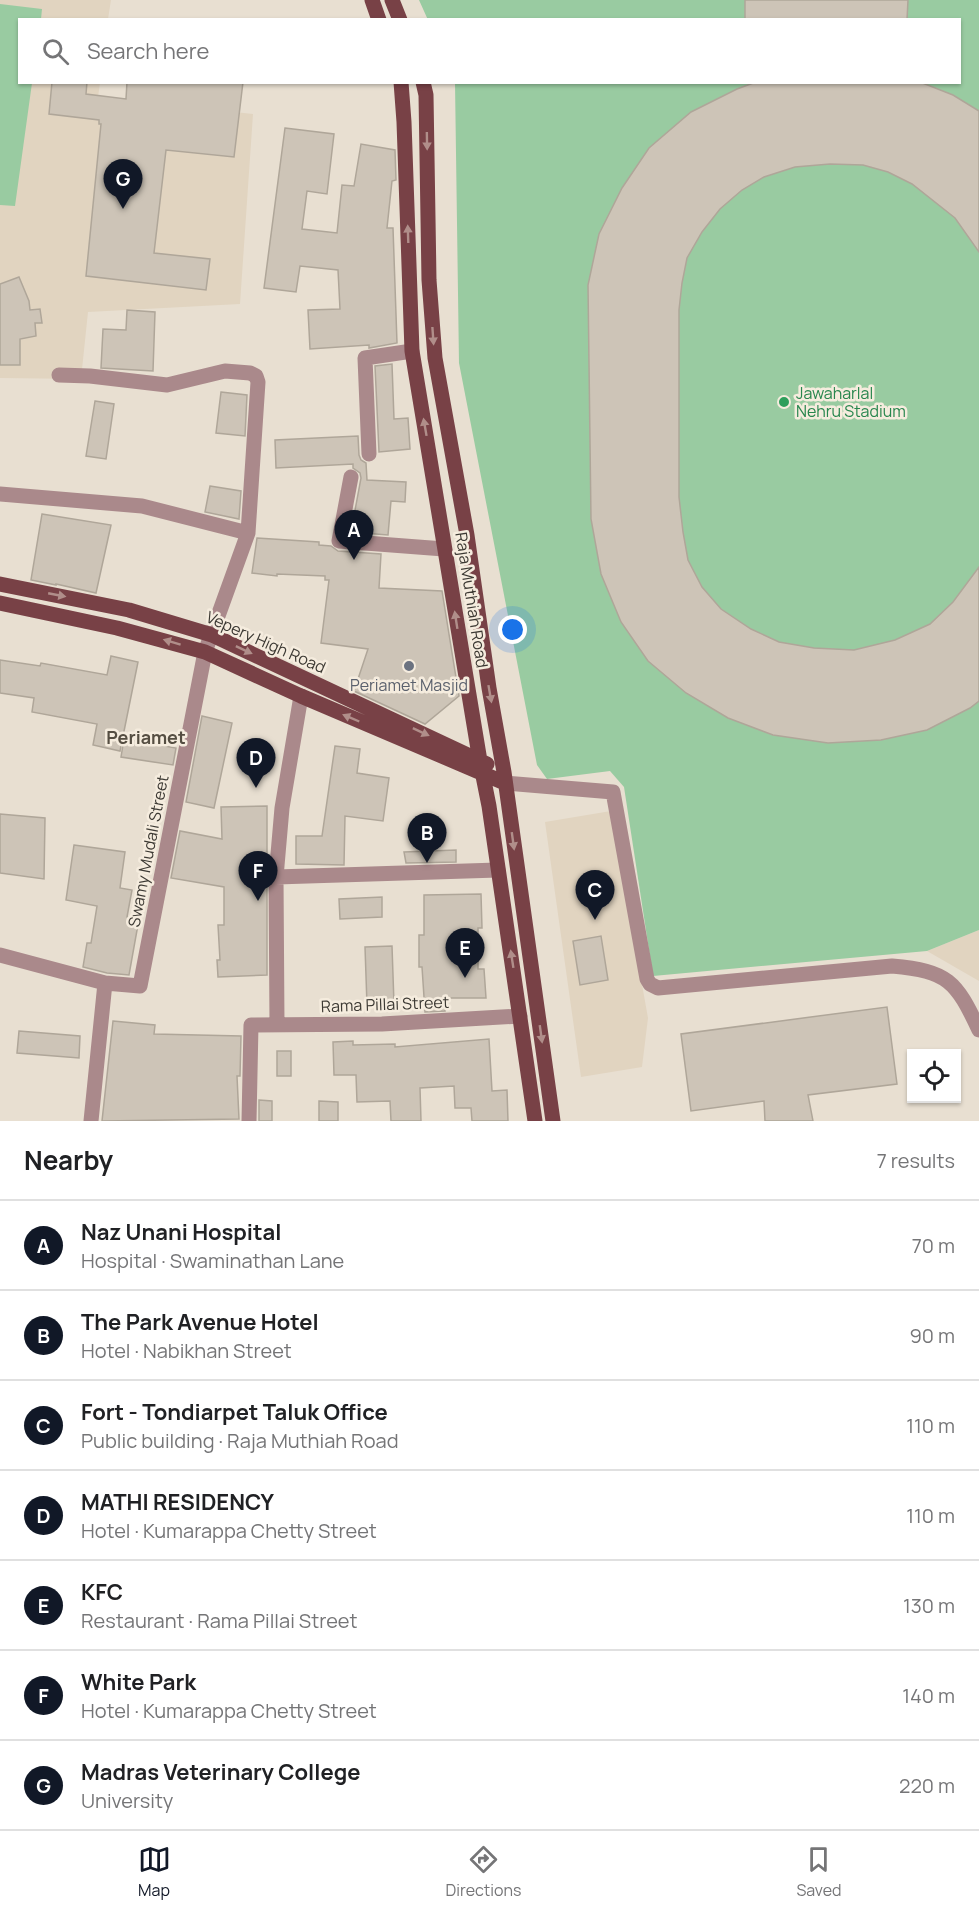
<!DOCTYPE html>
<html lang="en">
<head>
<meta charset="utf-8">
<style>
  :root { --surface:#fff; --page:#f2f2f2; --text:#202124; --muted:#757577; --line:#e0e0e0; --accent:#111827 }
  body { margin:0; font-family:Manrope,sans-serif; background:var(--page); color:var(--text) }
  .controls { position:absolute; right:18px; bottom:18px; display:grid; overflow:hidden; border-radius:0px; box-shadow:0 2px 4px #0004 }
  .controls button { width:54px; height:54px; display:grid; place-items:center; padding:0; border:0; border-bottom:2px solid var(--line); background:var(--surface); color:var(--text); font:30px sans-serif }
  .you { position:absolute; left:513px; top:630px; width:21px; height:21px; margin:-15px; border:4px solid #fff; border-radius:50%; background:#1a73e8; box-shadow:0 0 0 9px #1a73e833 }
  .badge { display:grid; place-items:center; width:39px; height:39px; border-radius:50%; background:var(--accent); color:#fff; font-size:20px; font-weight:700 }
  .pin { position:absolute; translate:-50% -50px; filter:drop-shadow(0 2px 3px #0008) }
  .pin::after { content:''; position:absolute; top:32px; width:21px; height:18px; background:inherit; clip-path:polygon(0 0,100% 0,50% 100%) }
  .list { margin:0; padding:0; list-style:none }
  h2 { display:flex; justify-content:space-between; align-items:center; height:78px; margin:0; padding:0 24px; font-size:26px }
  h2 small { font-size:20px; font-weight:400; color:var(--muted) }
  .list li { display:grid; grid-template-columns:39px 1fr auto; gap:18px; align-items:center; box-sizing:border-box; height:90px; padding:0 24px; border-top:2px solid var(--line) }
  .list b { display:block; font-size:22px; white-space:nowrap }
  .list p { margin:0; font-size:20px; white-space:nowrap; color:var(--muted) }
  .list em { font-size:20px; font-style:normal; color:var(--muted) }
  .icon { flex:none; width:33px; height:33px; fill:none; stroke:currentColor; stroke-width:2; stroke-linecap:round; stroke-linejoin:round }
  .map { position:relative; flex:none; width:979px; height:1121px; overflow:hidden }
  .search { position:absolute; background:var(--surface); box-shadow:0 2px 4px #0004; left:18px; right:18px; top:18px; height:66px; display:flex; align-items:center; gap:15px; box-sizing:border-box; padding:0 21px; border-radius:0px; color:var(--muted); font-size:22px }
  .sheet { height:708px; background:var(--surface) }
  nav { display:flex; justify-content:space-around; align-items:center; box-sizing:border-box; height:84px; border-top:2px solid var(--line); background:var(--surface); font-size:16px; color:var(--muted) }
  nav a { display:grid; justify-items:center; gap:3px }
  nav .on { color:var(--accent) }
  .map>svg:first-child { display:block }
</style>
</head>
<body>
<div class="map">
<svg width="979" height="1121" viewBox="0 0 979 1121">
  <rect width="100%" height="100%" fill="#e8dfd1"/>
  <path fill="#e1d4c0" d="M 0,0 L 111,0 L 108,19 L 20,20 L 20,82 L 100,83 L 98,97 L 253,114 L 240,304 L 88,312 L 81,379 L 0,378 Z
    M 611,811 L 648,1018 L 642,1067 L 581,1077 L 545,822 Z
    M 979,930 L 979,981 L 927,951 Z"/>
  <path fill="#99cba1" d="M 419,0 L 979,0 L 979,930 L 927,951 L 653,976 L 624,787 L 610,771 L 547,779 L 537,765 L 459,363 L 455,83 L 960,82 L 960,20 L 428,20 Z
    M 0,4 L 42,9 L 41,19 L 20,20 L 20,82 L 32,83 L 15,206 L 0,205 Z"/>
  <path fill="#cdc4b7" stroke="#afa699" stroke-width="1.5" d="M 745,0 L 908,0 L 907,20 L 745,20 Z
    M 52,82 L 87,82 L 86,94 L 126,99 L 127,82 L 243,82 L 234,157 L 166,150 L 154,253 L 210,259 L 206,290 L 86,276 L 101,124 L 99,124 L 99,120 L 49,114 Z
    M 756,82 L 920,82 L 953,95 L 979,111 L 979,252 L 955,218 L 912,184 L 888,172 L 863,165 L 830,164 L 795,167 L 764,177 L 742,190 L 720,209 L 702,232 L 687,258 L 682,283 L 679,310 L 679,497 L 683,532 L 688,560 L 702,587 L 721,609 L 751,629 L 779,642 L 814,648 L 854,650 L 895,640 L 930,624 L 953,602 L 979,567 L 979,701 L 970,708 L 927,730 L 881,740 L 828,743 L 773,735 L 728,718 L 686,693 L 648,661 L 621,622 L 601,574 L 591,519 L 588,285 L 599,234 L 622,188 L 649,148 L 691,112 L 737,89 Z
    M 285,128 L 334,134 L 327,194 L 307,191 L 302,229 L 337,233 L 342,185 L 354,186 L 361,144 L 395,150 L 396,180 L 392,181 L 387,228 L 393,228 L 397,343 L 369,348 L 369,345 L 310,349 L 308,310 L 340,309 L 338,270 L 300,266 L 296,292 L 264,288 Z
    M 19,277 L 29,301 L 30,310 L 40,309 L 42,323 L 35,323 L 36,336 L 20,339 L 20,365 L 0,365 L 0,284 Z
    M 127,310 L 155,312 L 153,371 L 101,368 L 103,329 L 126,330 Z
    M 392,364 L 394,419 L 408,418 L 410,449 L 379,452 L 375,366 Z
    M 221,392 L 247,395 L 245,436 L 216,433 Z
    M 95,401 L 114,404 L 106,459 L 86,456 Z
    M 358,436 L 359,455 L 361,460 L 366,463 L 367,480 L 406,482 L 405,502 L 391,501 L 388,535 L 351,532 L 361,478 L 360,473 L 353,468 L 353,464 L 276,468 L 275,440 Z
    M 210,486 L 241,491 L 239,519 L 205,512 Z
    M 42,514 L 111,525 L 96,593 L 56,584 L 56,585 L 31,580 Z
    M 257,538 L 319,542 L 319,545 L 331,546 L 338,551 L 381,554 L 379,588 L 442,591 L 459,696 L 425,724 L 354,691 L 368,649 L 321,643 L 329,580 L 325,580 L 325,576 L 277,574 L 277,576 L 252,573 Z
    M 111,656 L 138,662 L 120,751 L 93,745 L 97,724 L 32,712 L 34,698 L 0,693 L 0,660 L 40,666 L 41,663 L 107,675 Z
    M 202,716 L 232,723 L 214,808 L 186,802 Z
    M 124,739 L 176,748 L 173,765 L 121,757 Z
    M 335,746 L 360,749 L 357,773 L 389,778 L 383,821 L 345,816 L 344,865 L 296,864 L 296,836 L 322,836 Z
    M 267,806 L 267,975 L 218,977 L 217,960 L 220,960 L 218,925 L 224,925 L 224,887 L 171,878 L 180,831 L 222,839 L 221,807 Z
    M 0,814 L 45,818 L 44,879 L 0,873 Z
    M 74,845 L 125,852 L 120,888 L 132,890 L 127,917 L 139,919 L 129,975 L 107,973 L 83,967 L 87,943 L 91,943 L 97,906 L 66,900 Z
    M 456,850 L 456,862 L 406,863 L 404,852 Z
    M 481,894 L 482,928 L 478,928 L 478,969 L 484,969 L 486,998 L 443,998 L 445,1011 L 425,1012 L 422,967 L 419,967 L 419,935 L 424,935 L 424,895 Z
    M 382,897 L 382,917 L 340,919 L 339,899 Z
    M 601,936 L 608,980 L 580,985 L 573,941 Z
    M 392,946 L 394,1004 L 367,1005 L 365,947 Z
    M 887,1007 L 897,1084 L 808,1095 L 813,1121 L 765,1121 L 764,1101 L 691,1111 L 681,1034 Z
    M 113,1021 L 155,1025 L 154,1034 L 241,1036 L 240,1076 L 237,1076 L 239,1119 L 102,1121 Z
    M 19,1031 L 80,1036 L 79,1058 L 17,1053 Z
    M 489,1039 L 492,1091 L 507,1090 L 508,1121 L 472,1121 L 471,1108 L 455,1108 L 454,1086 L 420,1088 L 421,1121 L 391,1121 L 390,1101 L 357,1102 L 356,1075 L 334,1075 L 333,1042 L 353,1041 L 353,1045 L 395,1044 L 395,1047 Z
    M 277,1051 L 291,1051 L 291,1076 L 277,1076 Z
    M 259,1100 L 272,1101 L 272,1121 L 259,1121 Z
    M 319,1101 L 338,1102 L 338,1121 L 319,1121 Z"/>
  <g fill="none" stroke-linecap="round" stroke-linejoin="round">
    <path stroke="#aa898b" stroke-width="15" d="M 369,454 L 365,358 L 412,351
      M 351,477 L 339,541 L 444,549
      M 0,494 L 142,506 L 248,533
      M 505,783 L 613,792 L 647,979 L 650,984 L 658,988 L 892,966 C 948,971 956,981 979,1030
      M 276,877 L 498,870
      M 0,955 L 105,983 L 140,986 L 205,652 L 248,533 L 258,382 L 256,376 L 250,373 L 225,371 L 167,385 L 90,376 L 59,375
      M 277,1024 L 276,877 L 282,808 L 301,696
      M 91,1121 L 105,983
      M 249,1121 L 251,1025 L 382,1024 L 520,1016"/>
    <path stroke="#784146" stroke-width="15" d="M 372,0 L 379,20
      M 392,0 L 400,20
      M 401,82 L 404,122 L 412,351 L 480,761 L 489,806 L 535,1121
      M 423,82 L 426,95 L 429,280 L 435,358 L 467,535 L 489,688 L 504,772 L 553,1121
      M 0,584 L 129,610 L 212,635 L 487,764
      M 0,603 L 117,628 L 205,652 L 301,696 L 505,783"/>
  </g>
  <defs><path id="oneway-solid" d="M-6-.8H1V-3.2L6.5 0L1 3.2V.8H-6Z" transform="scale(1.5)"/></defs>
  <g fill="#b08e8a">
    <use href="#oneway-solid" transform="translate(427 141) rotate(89)"/>
    <use href="#oneway-solid" transform="translate(408 234) rotate(-92)"/>
    <use href="#oneway-solid" transform="translate(433 336) rotate(86)"/>
    <use href="#oneway-solid" transform="translate(425 427) rotate(-100)"/>
    <use href="#oneway-solid" transform="translate(57 595) rotate(11)"/>
    <use href="#oneway-solid" transform="translate(456 620) rotate(-99)"/>
    <use href="#oneway-solid" transform="translate(172 642) rotate(-163)"/>
    <use href="#oneway-solid" transform="translate(244 650) rotate(25)"/>
    <use href="#oneway-solid" transform="translate(490 694) rotate(80)"/>
    <use href="#oneway-solid" transform="translate(351 718) rotate(-157)"/>
    <use href="#oneway-solid" transform="translate(421 732) rotate(25)"/>
    <use href="#oneway-solid" transform="translate(513 841) rotate(82)"/>
    <use href="#oneway-solid" transform="translate(512 959) rotate(-99)"/>
    <use href="#oneway-solid" transform="translate(541 1034) rotate(82)"/>
  </g>
  <circle fill="#2e9e5b" stroke="#f5ecde" stroke-width="2" cx="784" cy="402" r="6"/>
  <circle fill="#6b7280" stroke="#f5ecde" stroke-width="2" cx="409" cy="666" r="6"/>
  <g text-anchor="middle" dominant-baseline="central" stroke-width="5" stroke-linejoin="round" paint-order="stroke">
    <g font-size="16" fill="#27864d" stroke="#f5ecde" text-anchor="start">
      <text x="796" y="393">Jawaharlal<tspan x="796" dy="18">Nehru Stadium</tspan></text>
    </g>
    <g font-size="16" fill="#3c3933" stroke="#f5ecde">
      <text transform="translate(472 600) rotate(81)">Raja Muthiah Road</text>
      <text transform="translate(266 642) rotate(24)">Vepery High Road</text>
      <text transform="translate(148 851) rotate(-79)">Swamy Mudali Street</text>
      <text transform="translate(385 1004) rotate(-2)">Rama Pillai Street</text>
    </g>
    <g font-size="16" fill="#5b616d" stroke="#f5ecde">
      <text x="409" y="685">Periamet Masjid</text>
    </g>
    <g font-size="18" font-weight="bold" fill="#554e42" stroke="#f5ecde">
      <text x="146" y="737">Periamet</text>
    </g>
  </g>
</svg>
<div class="controls">
<button><svg class="icon" aria-label="locate" viewBox="0 0 24 24"><circle cx="12" cy="12" r="6"/><path d="M12 2v4M12 18v4M2 12h4M18 12h4"/></svg></button>
</div>
<div class="you"></div>
<div class="pin badge" style="left:354px;top:560px">A</div>
<div class="pin badge" style="left:427px;top:863px">B</div>
<div class="pin badge" style="left:595px;top:920px">C</div>
<div class="pin badge" style="left:256px;top:788px">D</div>
<div class="pin badge" style="left:465px;top:978px">E</div>
<div class="pin badge" style="left:258px;top:901px">F</div>
<div class="pin badge" style="left:123px;top:209px">G</div>
<div class="search"><svg class="icon" aria-label="search" viewBox="0 0 24 24"><circle cx="10" cy="10" r="6"/><path d="M15 15l6 6"/></svg>Search here</div>
</div>
<section class="sheet">
<h2>Nearby<small>7 results</small></h2>
<ul class="list">
<li><span class="badge">A</span><div><b>Naz Unani Hospital</b><p>Hospital · Swaminathan Lane</p></div><em>70 m</em></li>
<li><span class="badge">B</span><div><b>The Park Avenue Hotel</b><p>Hotel · Nabikhan Street</p></div><em>90 m</em></li>
<li><span class="badge">C</span><div><b>Fort - Tondiarpet Taluk Office</b><p>Public building · Raja Muthiah Road</p></div><em>110 m</em></li>
<li><span class="badge">D</span><div><b>MATHI RESIDENCY</b><p>Hotel · Kumarappa Chetty Street</p></div><em>110 m</em></li>
<li><span class="badge">E</span><div><b>KFC</b><p>Restaurant · Rama Pillai Street</p></div><em>130 m</em></li>
<li><span class="badge">F</span><div><b>White Park</b><p>Hotel · Kumarappa Chetty Street</p></div><em>140 m</em></li>
<li><span class="badge">G</span><div><b>Madras Veterinary College</b><p>University</p></div><em>220 m</em></li>
</ul>
</section>
<nav>
<a class="on"><svg class="icon" aria-label="map" viewBox="0 0 24 24"><path d="M3 6l6-2 6 2 6-2v14l-6 2-6-2-6 2zM9 4v14M15 6v14"/></svg>Map</a>
<a><svg class="icon" aria-label="directions" viewBox="0 0 24 24"><path d="M12 3l9 9-9 9-9-9zM9 14v-3h6M13 9l2 2-2 2"/></svg>Directions</a>
<a><svg class="icon" aria-label="saved" viewBox="0 0 24 24"><path d="M7 4h10v16l-5-4-5 4z"/></svg>Saved</a>
</nav>
</body>
</html>
